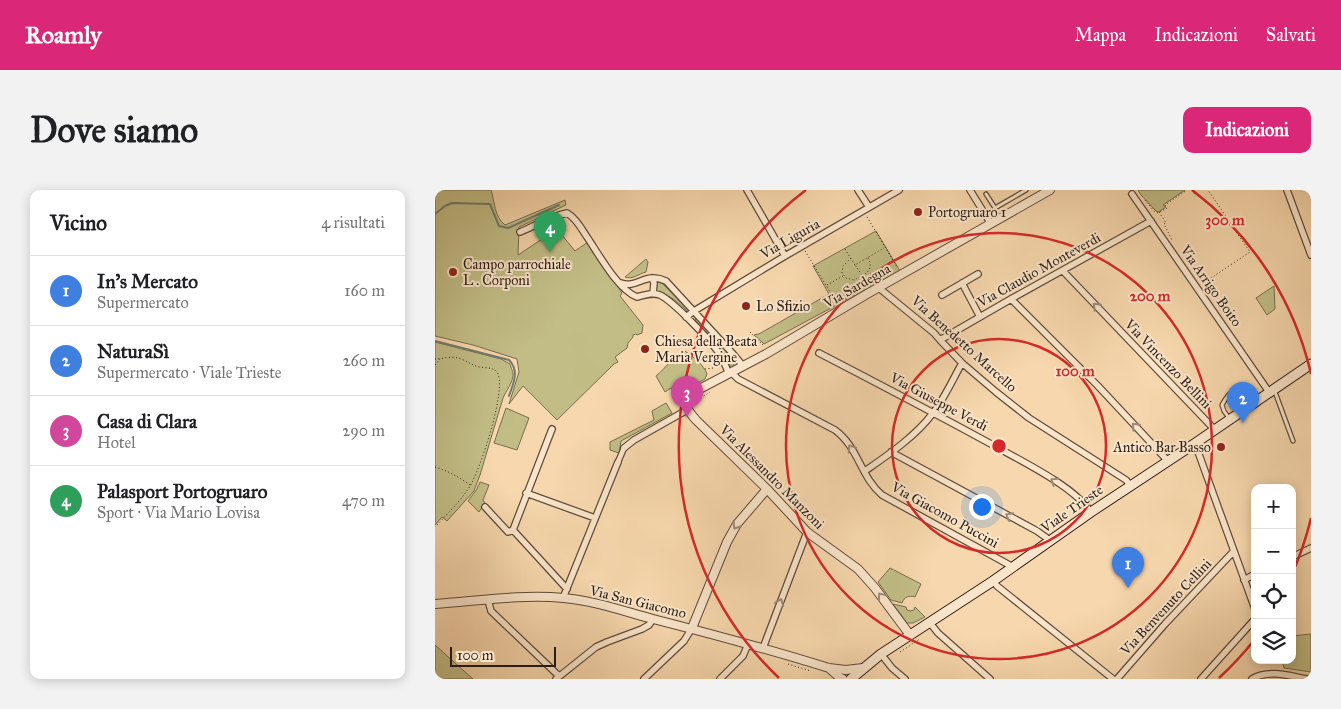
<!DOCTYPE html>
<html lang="it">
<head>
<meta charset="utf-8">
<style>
  :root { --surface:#fff; --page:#f2f2f2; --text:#202124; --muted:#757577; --line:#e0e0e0; --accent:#db2777 }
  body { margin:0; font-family:"IM FELL Great Primer",serif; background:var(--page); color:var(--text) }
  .controls { position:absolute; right:15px; bottom:15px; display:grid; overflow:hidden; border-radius:10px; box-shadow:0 2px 12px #0003 }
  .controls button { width:45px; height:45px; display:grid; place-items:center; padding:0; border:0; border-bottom:1px solid var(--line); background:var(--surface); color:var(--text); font:25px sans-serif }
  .scale { position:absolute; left:15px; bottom:12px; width:106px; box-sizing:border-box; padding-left:5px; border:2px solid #2c1d16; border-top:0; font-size:14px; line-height:18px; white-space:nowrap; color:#2c1d16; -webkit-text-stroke:4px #fae5ca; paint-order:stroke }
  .you { position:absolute; left:546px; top:316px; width:18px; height:18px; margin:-12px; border:4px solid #fff; border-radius:50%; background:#1a73e8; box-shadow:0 0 0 8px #1a73e833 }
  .badge { display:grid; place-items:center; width:32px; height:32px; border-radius:50%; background:var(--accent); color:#fff; font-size:16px; font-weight:700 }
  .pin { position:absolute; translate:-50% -41px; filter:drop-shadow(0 1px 2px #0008) }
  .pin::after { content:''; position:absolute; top:26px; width:18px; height:15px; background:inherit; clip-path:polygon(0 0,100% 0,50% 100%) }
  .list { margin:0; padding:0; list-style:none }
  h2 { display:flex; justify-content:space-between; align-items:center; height:65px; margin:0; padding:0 20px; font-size:21px }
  h2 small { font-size:16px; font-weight:400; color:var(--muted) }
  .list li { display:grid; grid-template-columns:32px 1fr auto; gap:15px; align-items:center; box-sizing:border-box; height:70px; padding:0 20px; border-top:1px solid var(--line) }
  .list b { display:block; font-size:19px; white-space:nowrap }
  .list p { margin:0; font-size:16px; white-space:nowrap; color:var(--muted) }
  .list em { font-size:16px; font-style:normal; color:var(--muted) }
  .icon { flex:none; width:28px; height:28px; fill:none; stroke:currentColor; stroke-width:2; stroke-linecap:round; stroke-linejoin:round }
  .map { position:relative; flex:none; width:876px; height:489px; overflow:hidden; border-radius:10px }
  header { display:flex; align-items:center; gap:30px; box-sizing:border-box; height:70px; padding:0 25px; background:var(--accent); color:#fff }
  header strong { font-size:24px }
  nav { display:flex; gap:28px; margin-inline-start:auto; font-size:18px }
  .intro { display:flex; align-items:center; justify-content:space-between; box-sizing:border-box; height:120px; padding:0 30px }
  h1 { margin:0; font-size:35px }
  .button { padding:12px 22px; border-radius:10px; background:var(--accent); color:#fff; font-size:18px; font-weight:700 }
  main { display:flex; gap:30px; padding:0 30px }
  aside { flex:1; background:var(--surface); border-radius:10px; box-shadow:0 2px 12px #0003 }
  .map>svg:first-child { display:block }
</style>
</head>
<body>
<header>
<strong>Roamly</strong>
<nav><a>Mappa</a><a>Indicazioni</a><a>Salvati</a></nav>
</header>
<div class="intro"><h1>Dove siamo</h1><a class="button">Indicazioni</a></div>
<main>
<aside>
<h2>Vicino<small>4 risultati</small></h2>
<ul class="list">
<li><span class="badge" style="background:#3f7fe0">1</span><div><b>In's Mercato</b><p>Supermercato</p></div><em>160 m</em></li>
<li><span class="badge" style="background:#3f7fe0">2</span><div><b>NaturaSì</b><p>Supermercato · Viale Trieste</p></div><em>260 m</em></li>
<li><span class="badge" style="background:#d1479c">3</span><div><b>Casa di Clara</b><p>Hotel</p></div><em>290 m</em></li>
<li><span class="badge" style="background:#2e9e5b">4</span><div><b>Palasport Portogruaro</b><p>Sport · Via Mario Lovisa</p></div><em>470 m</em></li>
</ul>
</aside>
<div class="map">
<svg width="876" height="489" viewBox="0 0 876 489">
  <rect width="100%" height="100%" fill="#f7d7ad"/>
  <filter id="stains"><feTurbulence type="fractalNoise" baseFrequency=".004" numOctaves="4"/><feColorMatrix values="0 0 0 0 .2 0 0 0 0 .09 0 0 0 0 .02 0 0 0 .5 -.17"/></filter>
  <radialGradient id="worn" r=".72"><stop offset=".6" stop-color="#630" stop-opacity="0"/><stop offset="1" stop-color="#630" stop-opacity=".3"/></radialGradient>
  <path fill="#c2bd86" stroke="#776d4e" d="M 3,0 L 56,0 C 60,12 59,26 70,35 L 130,10 L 131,15 L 84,37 L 83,65 L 122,39 L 140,61 L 153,52 L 187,103 L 185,106 L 208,135 L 207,143 L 202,145 L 201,144 L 198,145 L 198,147 L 193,153 L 192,158 L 180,167 L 183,172 L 179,174 L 122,230 L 88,196 L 74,214 L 84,182 L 82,169 L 38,155 L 0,146 L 0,1 Z
    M 703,0 L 750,0 L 728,15 L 731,17 L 724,22 L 721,21 L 706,5 Z
    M 441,41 L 465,81 L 329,154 L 319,145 L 323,144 L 324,144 L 394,104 L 378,76 Z
    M 211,69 L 213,72 L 211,82 C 203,84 198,90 190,87 Z
    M 221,91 L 228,94 L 255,122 L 253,122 C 242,111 235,105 219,100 Z
    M 839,96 L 840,119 L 832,125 L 821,108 Z
    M 261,128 L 295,164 L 300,173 L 297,177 L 295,176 L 288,162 L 260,130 Z
    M 0,152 L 66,169 L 75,174 C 75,175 78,182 78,183 C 79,191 71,201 68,208 L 45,285 L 39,301 L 12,331 L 7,327 L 0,335 Z
    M 250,161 C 258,167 269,175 272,184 L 270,189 L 246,202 L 237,200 L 236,198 L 230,202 L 221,186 C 231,178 237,167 250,161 Z
    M 231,213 L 237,223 L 186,251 L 184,263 L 175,260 L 175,252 L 219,230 L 217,221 Z
    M 71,218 L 94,228 L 82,260 L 59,253 Z
    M 45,292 L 54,295 L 48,310 L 50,313 L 44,322 L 33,311 L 42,299 Z
    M 455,378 L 486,394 L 480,407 C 474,405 469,407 467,413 L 456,410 L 443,392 Z
    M 458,414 L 471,417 L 472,420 L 475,421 L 479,420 L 480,417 L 490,427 L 478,433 L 472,433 Z
    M 876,444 L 876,482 L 849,478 L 847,470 L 857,470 L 857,446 Z
    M 0,455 L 38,489 L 0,489 Z"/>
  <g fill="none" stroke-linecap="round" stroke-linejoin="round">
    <path stroke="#707b6e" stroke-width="2" d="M 0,24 L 10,16 L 17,13 L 55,14 L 64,36 L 73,38 L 124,15
      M 0,151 L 74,170 C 85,181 78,194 74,206"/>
    <defs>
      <path id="service" d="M 551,4 L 560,18 L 591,0
        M 840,202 L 858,251
        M 794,228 L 789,221 L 787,215 C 798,195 804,197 816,214"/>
      <path id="pedestrian" d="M 183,272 L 189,258"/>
      <path id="minor" d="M 312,0 L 350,66
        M 423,0 L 434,17
        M 535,0 L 556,34
        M 852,0 L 876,65
        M 697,4 L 834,202
        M 85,42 C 100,36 116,26 132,23 C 141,28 146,38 152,47 C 163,63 183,100 202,107 C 210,105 217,102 225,105 C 239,112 274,149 284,163 C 288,169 291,177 294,184
        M 628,81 L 780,240
        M 217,88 L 219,93 L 218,103
        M 186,93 C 202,99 211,81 231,91 L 299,165 L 308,176
        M 527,93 L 545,127
        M 444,98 L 499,143 L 505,150 L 527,173 L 561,202 L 594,228 L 691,290 L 696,296
        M 507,105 L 543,84
        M 576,109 L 663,196 L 733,271
        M 251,127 L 259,121 L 350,66 L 464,0
        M 505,150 L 576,109 L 716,31
        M 384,163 C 442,193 499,223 556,254 C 586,271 637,295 656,322
        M 297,183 L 303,189 L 400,240 C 424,258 425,286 447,305 L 578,377
        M 117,239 L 78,340 L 132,399
        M 759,254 L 762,259 L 820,419
        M 189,258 L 199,250 L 252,220
        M 456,262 L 602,341 L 616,351
        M 430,281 C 453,265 481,246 498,223 C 509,209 518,189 527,173
        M 91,303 L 160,328
        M 50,317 L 73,342 L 78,340
        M 857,367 L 876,358
        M 809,390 L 820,384
        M 558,391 L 562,396 L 678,489
        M 128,408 L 183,272
        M 53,410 L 56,421 L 124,486
        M 495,433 L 503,443 L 555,489
        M 328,458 L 372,342
        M 446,464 L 457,478 L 470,489
        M 121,489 L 161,457 L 172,452 L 207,439 L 214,435 L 218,429
        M 209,489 L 249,451 L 257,438
        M 285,489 L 308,466 L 313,454
        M 682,489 L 730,434 L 798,362
        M 766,489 L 820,429
        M 817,489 C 833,479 855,486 872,489"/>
      <path id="tertiary" d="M 0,414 C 43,411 86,404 129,408 C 160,411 188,421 218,429 C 277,444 336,460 394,478 L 411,480 L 428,478
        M 257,438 L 292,352 L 302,334 L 332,299
        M 475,445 L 440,398 L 423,379 L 372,342 L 332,299 L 261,230 C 254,222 247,214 255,204 L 331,164 L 432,104 L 615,0
        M 394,478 L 404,487 L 408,489"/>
      <path id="secondary" d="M 416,489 L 446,464 L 558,391 L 656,322 L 759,254 L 876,174"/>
    </defs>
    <use href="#service" stroke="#5f4c3c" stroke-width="5.5"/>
    <use href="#pedestrian" stroke="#5f4c3c" stroke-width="7"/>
    <use href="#minor" stroke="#5f4c3c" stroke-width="8"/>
    <use href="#tertiary" stroke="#5f4c3c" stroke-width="10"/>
    <use href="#secondary" stroke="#2c1d16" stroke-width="11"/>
    <path stroke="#2c1d16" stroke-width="1" stroke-dasharray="1 2.5" stroke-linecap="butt" d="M 757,0 L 761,6
      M 710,10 L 719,21 L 723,23 L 732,18 L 730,15 L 752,0
      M 724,22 L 731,33 L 729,34 L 737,50
      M 432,27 L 462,77
      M 410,59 L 420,75
      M 370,61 L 402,113
      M 416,68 L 408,76 L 407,83 L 411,88 L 419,90 C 429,84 440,82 433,68
      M 427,85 L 420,75 L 449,58
      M 767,94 L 815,62 L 773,0
      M 392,95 L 408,86
      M 315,142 L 329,156
      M 0,169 C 7,169 16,166 23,168 C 31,170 36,175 44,177 C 50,178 58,177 62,182 C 73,197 45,280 35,296 C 26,311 12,324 0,337
      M 0,175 L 5,169
      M 270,179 L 278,178 L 284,175
      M 260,212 L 275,202
      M 0,277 C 13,281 24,287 35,295
      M 465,462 L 485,449
      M 353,474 L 376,481"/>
    <use href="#service" stroke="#fae5ca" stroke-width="3"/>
    <use href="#pedestrian" stroke="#fae5ca" stroke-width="4.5"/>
    <use href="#minor" stroke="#fae5ca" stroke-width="5.5"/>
    <use href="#tertiary" stroke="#fae5ca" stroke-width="8"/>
    <use href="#secondary" stroke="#fae5ca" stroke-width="9"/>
  </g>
  <defs><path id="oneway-chevron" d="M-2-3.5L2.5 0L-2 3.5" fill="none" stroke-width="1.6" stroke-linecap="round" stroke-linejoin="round" transform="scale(1.25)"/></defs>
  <g stroke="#9d8b79">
    <use href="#oneway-chevron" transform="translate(661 116) rotate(-134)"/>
    <use href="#oneway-chevron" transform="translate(700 236) rotate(-133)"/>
    <use href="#oneway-chevron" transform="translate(416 258) rotate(-123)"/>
    <use href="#oneway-chevron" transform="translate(619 291) rotate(-146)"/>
    <use href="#oneway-chevron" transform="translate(574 326) rotate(-152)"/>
    <use href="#oneway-chevron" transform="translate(301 336) rotate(122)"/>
    <use href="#oneway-chevron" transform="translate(446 406) rotate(-127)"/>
    <use href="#oneway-chevron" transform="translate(345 412) rotate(-69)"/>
  </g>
  <g fill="none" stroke="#d62828" stroke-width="2.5">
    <circle cx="564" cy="256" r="107"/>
    <circle cx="564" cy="256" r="213"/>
    <path d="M876 328A320 320 0 0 1 857 384M820 449A320 320 0 0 1 784 488M344 488A320 320 0 0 1 371 0M757 0A320 320 0 0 1 876 184"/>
  </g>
  <g fill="#8f2418" stroke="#fae5ca" stroke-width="2">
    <circle cx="483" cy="22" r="5"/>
    <circle cx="18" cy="82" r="5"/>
    <circle cx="311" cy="116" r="5"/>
    <circle cx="210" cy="159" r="5"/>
    <circle cx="786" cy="257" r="5"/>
  </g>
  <g text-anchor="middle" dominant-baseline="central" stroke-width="4" stroke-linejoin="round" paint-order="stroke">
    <g font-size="14" fill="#2c1d16" stroke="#fae5ca" text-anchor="start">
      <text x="493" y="22">Portogruaro 1</text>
      <text x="28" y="74">Campo parrochiale<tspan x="28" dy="16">L . Corponi</tspan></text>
      <text x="321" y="116">Lo Sfizio</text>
      <text x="220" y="151">Chiesa della Beata<tspan x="220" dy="16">Maria Vergine</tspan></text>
      <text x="776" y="257" text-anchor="end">Antico Bar Basso</text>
    </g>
    <g font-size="14" fill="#2c1d16" stroke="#fae5ca">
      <text transform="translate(355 49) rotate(-30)">Via Liguria</text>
      <text transform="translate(604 80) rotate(-29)">Via Claudio Monteverdi</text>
      <text transform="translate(422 96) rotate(-30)">Via Sardegna</text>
      <text transform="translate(776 96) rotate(55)">Via Arrigo Boito</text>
      <text transform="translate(529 154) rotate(42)">Via Benedetto Marcello</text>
      <text transform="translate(733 174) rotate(46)">Via Vincenzo Bellini</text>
      <text transform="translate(504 212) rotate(28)">Via Giuseppe Verdi</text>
      <text transform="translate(337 287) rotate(45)">Via Alessandro Manzoni</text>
      <text transform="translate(637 319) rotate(-35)">Viale Trieste</text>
      <text transform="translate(510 325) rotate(29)">Via Giacomo Puccini</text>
      <text transform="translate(203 412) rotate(14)">Via San Giacomo</text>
      <text transform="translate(731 417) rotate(-47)">Via Benvenuto Cellini</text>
    </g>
  </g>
  <circle cx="564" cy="256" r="8" fill="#d62828" stroke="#fae5ca" stroke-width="2.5"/>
  <g font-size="15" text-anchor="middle" font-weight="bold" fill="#d62828" stroke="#fae5ca" stroke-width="4" stroke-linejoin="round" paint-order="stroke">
    <text x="790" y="35">300 m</text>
    <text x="715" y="111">200 m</text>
    <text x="640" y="186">100 m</text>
  </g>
  <rect width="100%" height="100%" filter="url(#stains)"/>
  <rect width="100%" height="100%" fill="url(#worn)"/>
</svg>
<div class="controls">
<button>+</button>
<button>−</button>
<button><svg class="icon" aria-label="locate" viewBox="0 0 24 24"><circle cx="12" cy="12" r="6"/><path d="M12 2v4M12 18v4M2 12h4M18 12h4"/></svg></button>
<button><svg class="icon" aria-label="layers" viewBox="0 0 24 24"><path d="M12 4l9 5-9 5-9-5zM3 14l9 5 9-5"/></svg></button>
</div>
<div class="scale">100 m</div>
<div class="you"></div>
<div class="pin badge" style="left:693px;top:398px;background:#3f7fe0">1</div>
<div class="pin badge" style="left:808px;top:233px;background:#3f7fe0">2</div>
<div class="pin badge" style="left:252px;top:227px;background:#d1479c">3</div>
<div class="pin badge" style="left:115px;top:62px;background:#2e9e5b">4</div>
</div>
</main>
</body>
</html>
